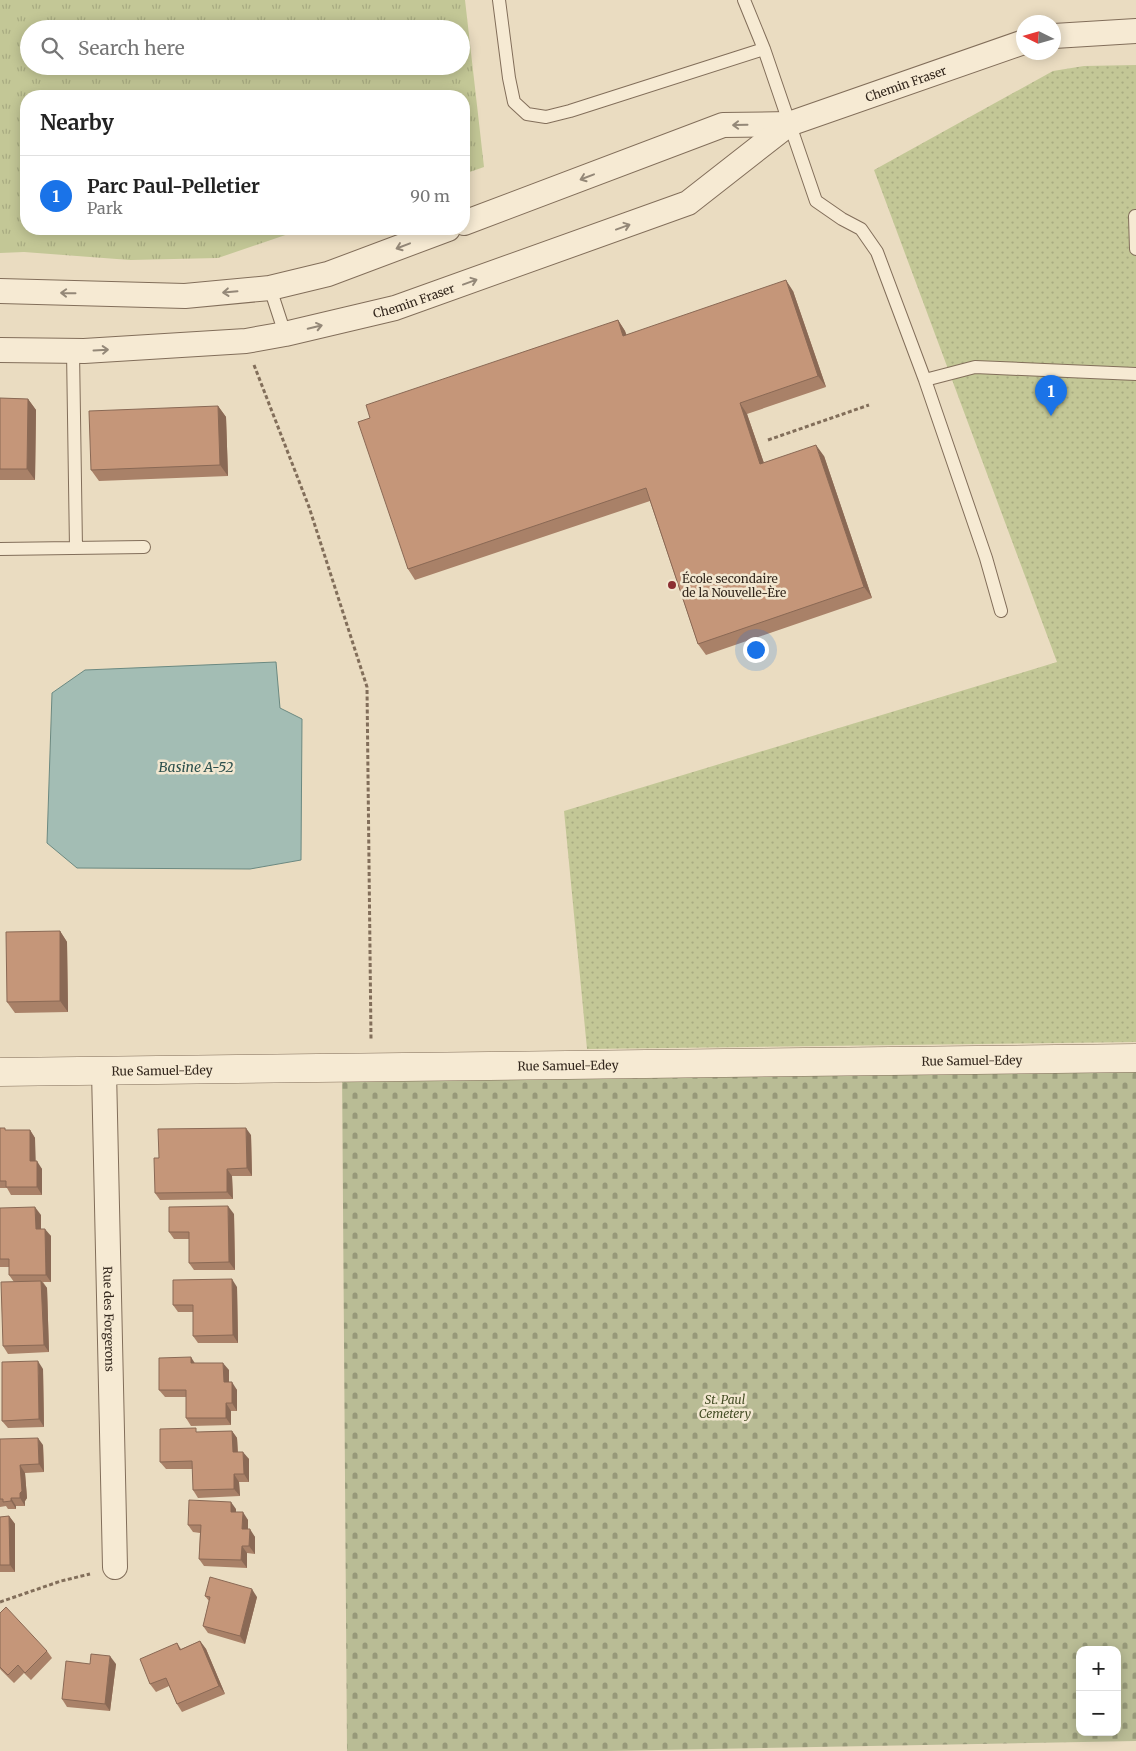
<!DOCTYPE html>
<html lang="en">
<head>
<meta charset="utf-8">
<style>
  :root { --surface:#fff; --page:#f2f2f2; --text:#222; --muted:#767676; --line:#e0e0e0; --accent:#1a73e8 }
  body { margin:0; font-family:Merriweather,serif; background:var(--page); color:var(--text) }
  .controls { position:absolute; right:15px; bottom:15px; display:grid; overflow:hidden; border-radius:10px; box-shadow:0 2px 12px #0003 }
  .controls button { width:45px; height:45px; display:grid; place-items:center; padding:0; border:0; border-bottom:1px solid var(--line); background:var(--surface); color:var(--text); font:25px sans-serif }
  .compass { position:absolute; left:1016px; top:15px; width:45px; height:45px; border-radius:50%; background:var(--surface); box-shadow:0 2px 12px #0003; rotate:275deg }
  .you { position:absolute; left:755px; top:649px; width:18px; height:18px; margin:-12px; border:4px solid #fff; border-radius:50%; background:#1a73e8; box-shadow:0 0 0 8px #1a73e833 }
  .badge { display:grid; place-items:center; width:32px; height:32px; border-radius:50%; background:var(--accent); color:#fff; font-size:16px; font-weight:700 }
  .pin { position:absolute; translate:-50% -41px; filter:drop-shadow(0 1px 2px #0008) }
  .pin::after { content:''; position:absolute; top:26px; width:18px; height:15px; background:inherit; clip-path:polygon(0 0,100% 0,50% 100%) }
  .list { margin:0; padding:0; list-style:none }
  h2 { display:flex; justify-content:space-between; align-items:center; height:65px; margin:0; padding:0 20px; font-size:21px }
  h2 small { font-size:16px; font-weight:400; color:var(--muted) }
  .list li { display:grid; grid-template-columns:32px 1fr auto; gap:15px; align-items:center; box-sizing:border-box; height:80px; padding:0 20px; border-top:1px solid var(--line) }
  .list b { display:block; font-size:19px; white-space:nowrap }
  .list p { margin:0; font-size:16px; white-space:nowrap; color:var(--muted) }
  .list em { font-size:16px; font-style:normal; color:var(--muted) }
  .icon { flex:none; width:28px; height:28px; fill:none; stroke:currentColor; stroke-width:2; stroke-linecap:round; stroke-linejoin:round }
  .map { position:relative; flex:none; width:1136px; height:1751px; overflow:hidden }
  .search { position:absolute; background:var(--surface); box-shadow:0 2px 12px #0003; left:20px; top:20px; width:450px; height:55px; display:flex; align-items:center; gap:12px; box-sizing:border-box; padding:0 18px; border-radius:28px; color:var(--muted); font-size:19px }
  .panel { position:absolute; background:var(--surface); box-shadow:0 2px 12px #0003; left:20px; top:90px; width:450px; height:145px; border-radius:20px }
  .map>svg:first-child { display:block }
</style>
</head>
<body>
<div class="map">
<svg width="1136" height="1751" viewBox="0 0 1136 1751">
  <defs>
    <pattern id="grass-tufts" width="24" height="20" patternUnits="userSpaceOnUse" patternTransform="scale(1.25)"><rect width="24" height="20" fill="#c3c796"/><path d="M3 7l-1-3M5 7V3M7 7l1-3M15 17l-1-3M17 17v-4M19 17l1-3" fill="none" stroke="#a8ab81"/></pattern>
    <pattern id="cemetery-stones" width="16" height="16" patternUnits="userSpaceOnUse" patternTransform="scale(1.25)"><rect width="16" height="16" fill="#b9bc95"/><path d="M2 7V4a2 2 0 0 1 4 0v3zM10 15v-3a2 2 0 0 1 4 0v3z" fill="#979979"/></pattern>
    <pattern id="park-dots" width="8" height="8" patternUnits="userSpaceOnUse" patternTransform="scale(1.25)"><rect width="8" height="8" fill="#c3c796"/><path d="M2 2h.1M6 6h.1" fill="none" stroke="#a8ab81" stroke-width="1.8" stroke-linecap="round"/></pattern>
  </defs>
  <rect width="100%" height="100%" fill="#eadcc1"/>
  <path fill="url(#grass-tufts)" fill-rule="evenodd" d="M 0,0 L 465,0 L 484,167 L 464,174 L 464,96 L 26,96 L 26,229 L 303,229 L 218,258 L 130,260 L 24,252 L 0,253 ZM 29,29 L 461,29 L 461,66 L 29,66 Z"/>
  <path fill="url(#cemetery-stones)" fill-rule="evenodd" d="M 1136,1058 L 1136,1741 L 606,1751 L 347,1751 L 342,1068 ZM 1080,1650 L 1117,1650 L 1117,1732 L 1080,1732 Z"/>
  <path fill="url(#park-dots)" d="M 1136,65 L 1136,1042 L 587,1049 L 564,811 L 1057,662 L 874,170 L 1053,71 L 1084,66 Z"/>
  <path fill="#a3bdb4" stroke="#6b8981" d="M 276,662 L 280,708 L 302,719 L 301,860 L 250,869 L 77,868 L 47,843 L 52,693 L 85,670 Z"/>
  <g fill="none" stroke-linecap="round" stroke-linejoin="round">
    <defs>
      <path id="service" d="M 499,0 L 509,78 L 514,102 L 527,114 L 546,117 L 570,111 L 764,49
        M 744,0 L 764,49 L 816,201 L 842,219 L 861,229 L 877,252 L 925,380 L 986,558 L 1001,611
        M 1135,216 L 1136,249
        M 270,288 L 285,334
        M 73,351 L 76,548
        M 925,380 L 975,367 L 1136,374
        M 0,549 L 144,547"/>
      <g id="minor">
        <path d="M 1054,36 L 1136,31"/>
        <path d="M 464,223 L 723,125 L 789,124"/>
        <path d="M 0,291 L 185,296 L 270,288 L 328,274 L 448,229"/>
        <path id="s1" d="M 0,350 L 84,351 L 246,341 L 285,334 L 395,308 L 688,203 L 789,124 L 1024,42"/>
        <path id="s2" d="M 104,1071 L 115,1567"/>
      </g>
      <g id="tertiary">
        <path id="s3" d="M 0,1072 L 1136,1058"/>
      </g>
    </defs>
    <use href="#service" stroke="#826e5a" stroke-width="14"/>
    <use href="#minor" stroke="#826e5a" stroke-width="26"/>
    <use href="#tertiary" stroke="#826e5a" stroke-width="29"/>
    <path stroke="#826e5a" stroke-width="3" stroke-dasharray="4 2.5" stroke-linecap="butt" d="M 254,365 L 309,507 L 367,687 L 371,1039
      M 768,440 L 869,405
      M 0,1602 L 61,1581 L 90,1574"/>
    <use href="#service" stroke="#f6ead3" stroke-width="12"/>
    <use href="#minor" stroke="#f6ead3" stroke-width="24"/>
    <use href="#tertiary" stroke="#f6ead3" stroke-width="28"/>
  </g>
  <path fill="#a98168" d="M 793,291 L 826,387 L 747,414 L 764,463 L 824,456 L 872,598 L 706,655 L 698,644 L 650,501 L 415,580 L 408,569 L 370,418 L 618,320 L 625,331 L 626,335 Z
    M 0,398 L 28,399 L 36,410 L 35,480 L 0,480 Z
    M 218,406 L 226,417 L 228,476 L 99,481 L 91,470 Z
    M 60,931 L 67,942 L 68,1012 L 15,1013 L 7,1002 Z
    M 0,1128 L 6,1130 L 30,1130 L 35,1138 L 35,1161 L 42,1169 L 42,1195 L 11,1195 L 7,1188 L 0,1188 Z
    M 251,1135 L 252,1176 L 232,1176 L 233,1199 L 160,1200 L 155,1193 L 159,1158 Z
    M 0,1208 L 41,1215 L 41,1229 L 51,1236 L 51,1282 L 43,1282 L 47,1288 L 49,1352 L 8,1354 L 3,1346 L 14,1282 L 9,1275 L 9,1267 L 0,1267 Z
    M 234,1214 L 235,1270 L 194,1270 L 189,1263 L 189,1239 L 174,1239 L 169,1232 Z
    M 237,1287 L 238,1343 L 198,1343 L 193,1336 L 193,1312 L 178,1312 L 173,1305 Z
    M 195,1363 L 229,1370 L 229,1382 L 237,1390 L 237,1411 L 231,1411 L 231,1425 L 191,1426 L 186,1418 L 186,1397 L 165,1397 L 159,1390 Z
    M 43,1369 L 44,1427 L 8,1428 L 2,1421 Z
    M 232,1431 L 237,1438 L 238,1452 L 249,1459 L 249,1482 L 239,1482 L 240,1496 L 198,1498 L 193,1490 L 193,1469 L 166,1469 L 160,1462 L 199,1432 Z
    M 0,1439 L 43,1445 L 44,1472 L 25,1473 L 27,1498 L 25,1501 L 25,1506 L 16,1506 L 16,1509 L 8,1509 L 6,1506 L 0,1507 Z
    M 236,1509 L 236,1512 L 248,1520 L 248,1529 L 255,1537 L 255,1554 L 247,1553 L 247,1568 L 204,1566 L 199,1559 L 200,1533 L 193,1532 L 188,1525 Z
    M 9,1516 L 15,1524 L 15,1572 L 0,1572 L 0,1517 Z
    M 205,1596 L 257,1597 L 245,1644 L 208,1633 L 203,1626 L 209,1601 Z
    M 0,1613 L 47,1651 L 52,1658 L 31,1680 L 24,1673 L 14,1683 L 0,1669 Z
    M 200,1641 L 206,1649 L 225,1694 L 182,1712 L 177,1704 L 169,1686 L 156,1692 L 150,1684 L 177,1643 L 181,1649 Z
    M 90,1664 L 116,1664 L 110,1711 L 67,1707 L 62,1699 Z"/>
  <path fill="#8a6955" d="M 786,280 L 793,291 L 826,387 L 818,376 Z
    M 618,320 L 625,331 L 631,347 L 623,336 Z
    M 28,399 L 36,410 L 35,480 L 27,469 Z
    M 740,403 L 747,414 L 768,475 L 760,464 Z
    M 218,406 L 226,417 L 228,476 L 220,465 Z
    M 816,445 L 824,456 L 872,598 L 864,587 Z
    M 60,931 L 67,942 L 68,1012 L 60,1001 Z
    M 246,1128 L 251,1135 L 252,1176 L 247,1168 Z
    M 30,1130 L 35,1138 L 36,1169 L 30,1161 Z
    M 37,1161 L 42,1169 L 42,1195 L 37,1187 Z
    M 227,1169 L 232,1176 L 233,1199 L 227,1192 Z
    M 228,1206 L 234,1214 L 235,1270 L 229,1262 Z
    M 35,1207 L 41,1215 L 41,1237 L 36,1229 Z
    M 45,1229 L 51,1236 L 51,1282 L 46,1275 Z
    M 232,1279 L 237,1287 L 238,1343 L 233,1335 Z
    M 41,1281 L 47,1288 L 49,1352 L 44,1345 Z
    M 191,1357 L 196,1365 L 191,1363 Z
    M 38,1361 L 43,1369 L 44,1427 L 39,1419 Z
    M 223,1363 L 229,1370 L 229,1390 L 224,1382 Z
    M 232,1382 L 237,1390 L 237,1411 L 232,1403 Z
    M 226,1403 L 231,1411 L 231,1425 L 226,1418 Z
    M 232,1431 L 237,1438 L 238,1460 L 233,1452 Z
    M 38,1438 L 43,1445 L 44,1472 L 39,1464 Z
    M 243,1452 L 249,1459 L 249,1482 L 244,1474 Z
    M 20,1465 L 25,1473 L 27,1498 L 25,1501 L 25,1506 L 20,1498 Z
    M 234,1474 L 239,1482 L 240,1496 L 234,1489 Z
    M 11,1498 L 16,1506 L 16,1509 L 11,1501 Z
    M 231,1502 L 236,1509 L 236,1519 L 231,1512 Z
    M 243,1512 L 248,1520 L 248,1536 L 242,1529 Z
    M 9,1516 L 15,1524 L 15,1572 L 10,1565 Z
    M 250,1529 L 255,1537 L 255,1554 L 249,1546 Z
    M 242,1546 L 247,1553 L 247,1568 L 241,1560 Z
    M 252,1589 L 257,1597 L 245,1644 L 240,1636 Z
    M 200,1641 L 206,1649 L 225,1694 L 219,1686 Z
    M 110,1656 L 116,1664 L 110,1711 L 105,1704 Z"/>
  <path fill="#c59679" stroke="#8a6955" d="M 786,280 L 818,376 L 740,403 L 760,464 L 816,445 L 864,587 L 698,644 L 646,488 L 408,569 L 358,422 L 370,418 L 366,405 L 618,320 L 623,336 Z
    M 0,398 L 28,399 L 27,469 L 0,469 Z
    M 218,406 L 220,465 L 91,470 L 89,411 Z
    M 60,931 L 60,1001 L 7,1002 L 6,932 Z
    M 0,1128 L 5,1128 L 5,1130 L 30,1130 L 30,1161 L 37,1161 L 37,1187 L 6,1187 L 6,1181 L 0,1181 Z
    M 246,1128 L 247,1168 L 227,1169 L 227,1192 L 155,1193 L 154,1158 L 159,1158 L 158,1129 Z
    M 228,1206 L 229,1262 L 189,1263 L 189,1232 L 169,1232 L 169,1207 Z
    M 35,1207 L 36,1229 L 45,1229 L 46,1275 L 9,1275 L 9,1259 L 0,1259 L 0,1208 Z
    M 232,1279 L 233,1335 L 193,1336 L 193,1305 L 173,1305 L 173,1280 Z
    M 41,1281 L 44,1345 L 3,1346 L 1,1282 Z
    M 191,1357 L 191,1363 L 223,1363 L 224,1382 L 232,1382 L 232,1403 L 226,1403 L 226,1418 L 186,1418 L 186,1390 L 159,1390 L 159,1358 Z
    M 38,1361 L 39,1419 L 2,1421 L 2,1362 Z
    M 196,1428 L 196,1432 L 232,1431 L 233,1452 L 243,1452 L 244,1474 L 234,1474 L 234,1489 L 193,1490 L 192,1461 L 160,1462 L 160,1429 Z
    M 38,1438 L 39,1464 L 20,1465 L 22,1491 L 20,1493 L 20,1498 L 11,1498 L 11,1501 L 3,1502 L 3,1499 L 0,1499 L 0,1439 Z
    M 189,1500 L 231,1502 L 231,1512 L 243,1512 L 242,1529 L 250,1529 L 249,1546 L 242,1546 L 241,1560 L 199,1559 L 201,1525 L 188,1525 Z
    M 9,1516 L 10,1565 L 0,1565 L 0,1517 Z
    M 210,1577 L 252,1589 L 240,1636 L 203,1626 L 210,1597 L 205,1596 Z
    M 6,1607 L 47,1651 L 25,1673 L 18,1665 L 8,1675 L 0,1667 L 0,1613 Z
    M 200,1641 L 219,1686 L 177,1704 L 166,1678 L 150,1684 L 140,1659 L 177,1643 L 180,1650 Z
    M 91,1654 L 110,1656 L 105,1704 L 62,1699 L 66,1661 L 90,1664 Z"/>
  <defs><path id="oneway-shaft" d="M-6 0H5M1.5-3L5.5 0L1.5 3" fill="none" stroke-width="1.6" stroke-linecap="round" stroke-linejoin="round" transform="scale(1.25)"/></defs>
  <g stroke="#948878">
    <use href="#oneway-shaft" transform="translate(740 125) rotate(179)"/>
    <use href="#oneway-shaft" transform="translate(587 177) rotate(159)"/>
    <use href="#oneway-shaft" transform="translate(623 227) rotate(-20)"/>
    <use href="#oneway-shaft" transform="translate(403 246) rotate(159)"/>
    <use href="#oneway-shaft" transform="translate(470 282) rotate(-20)"/>
    <use href="#oneway-shaft" transform="translate(230 292) rotate(175)"/>
    <use href="#oneway-shaft" transform="translate(68 293) rotate(-179)"/>
    <use href="#oneway-shaft" transform="translate(315 327) rotate(-13)"/>
    <use href="#oneway-shaft" transform="translate(101 350) rotate(-3)"/>
  </g>
  <circle fill="#8c2f32" stroke="#f2e7d0" stroke-width="2" cx="672" cy="585" r="5"/>
  <g text-anchor="middle" dominant-baseline="central" stroke-width="5" stroke-linejoin="round" paint-order="stroke">
    <g font-size="12" fill="#33271d" stroke="#f2e7d0">
      <text stroke="none"><textPath href="#s1" startOffset="962">Chemin Fraser</textPath></text>
      <text stroke="none"><textPath href="#s1" startOffset="419">Chemin Fraser</textPath></text>
      <text stroke="none"><textPath href="#s3" startOffset="972">Rue Samuel-Edey</textPath></text>
      <text stroke="none"><textPath href="#s3" startOffset="568">Rue Samuel-Edey</textPath></text>
      <text stroke="none"><textPath href="#s3" startOffset="162">Rue Samuel-Edey</textPath></text>
      <text stroke="none"><textPath href="#s2" startOffset="248">Rue des Forgerons</textPath></text>
    </g>
    <g font-size="12" fill="#33271d" stroke="#f2e7d0" text-anchor="start">
      <text x="682" y="578">École secondaire<tspan x="682" dy="14">de la Nouvelle-Ère</tspan></text>
    </g>
    <g font-size="12" font-style="italic" fill="#454d25" stroke="#f2e7d0">
      <text x="725" y="1399">St. Paul<tspan x="725" dy="14">Cemetery</tspan></text>
    </g>
    <g font-size="14" font-style="italic" fill="#2d514e" stroke="#f2e7d0">
      <text x="196" y="767">Basine A-52</text>
    </g>
  </g>
</svg>
<div class="controls">
<button>+</button>
<button>−</button>
</div>
<svg class="compass" viewBox="-18 -18 36 36"><path d="M0-13l5 13h-10z" fill="#e53935"/><path d="M0 13l5-13h-10z" fill="#767676"/></svg>
<div class="you"></div>
<div class="pin badge" style="left:1051px;top:416px">1</div>
<div class="search"><svg class="icon" aria-label="search" viewBox="0 0 24 24"><circle cx="10" cy="10" r="6"/><path d="M15 15l6 6"/></svg>Search here</div>
<section class="panel">
<h2>Nearby<small></small></h2>
<ul class="list">
<li><span class="badge">1</span><div><b>Parc Paul-Pelletier</b><p>Park</p></div><em>90 m</em></li>
</ul>
</section>
</div>
</body>
</html>
